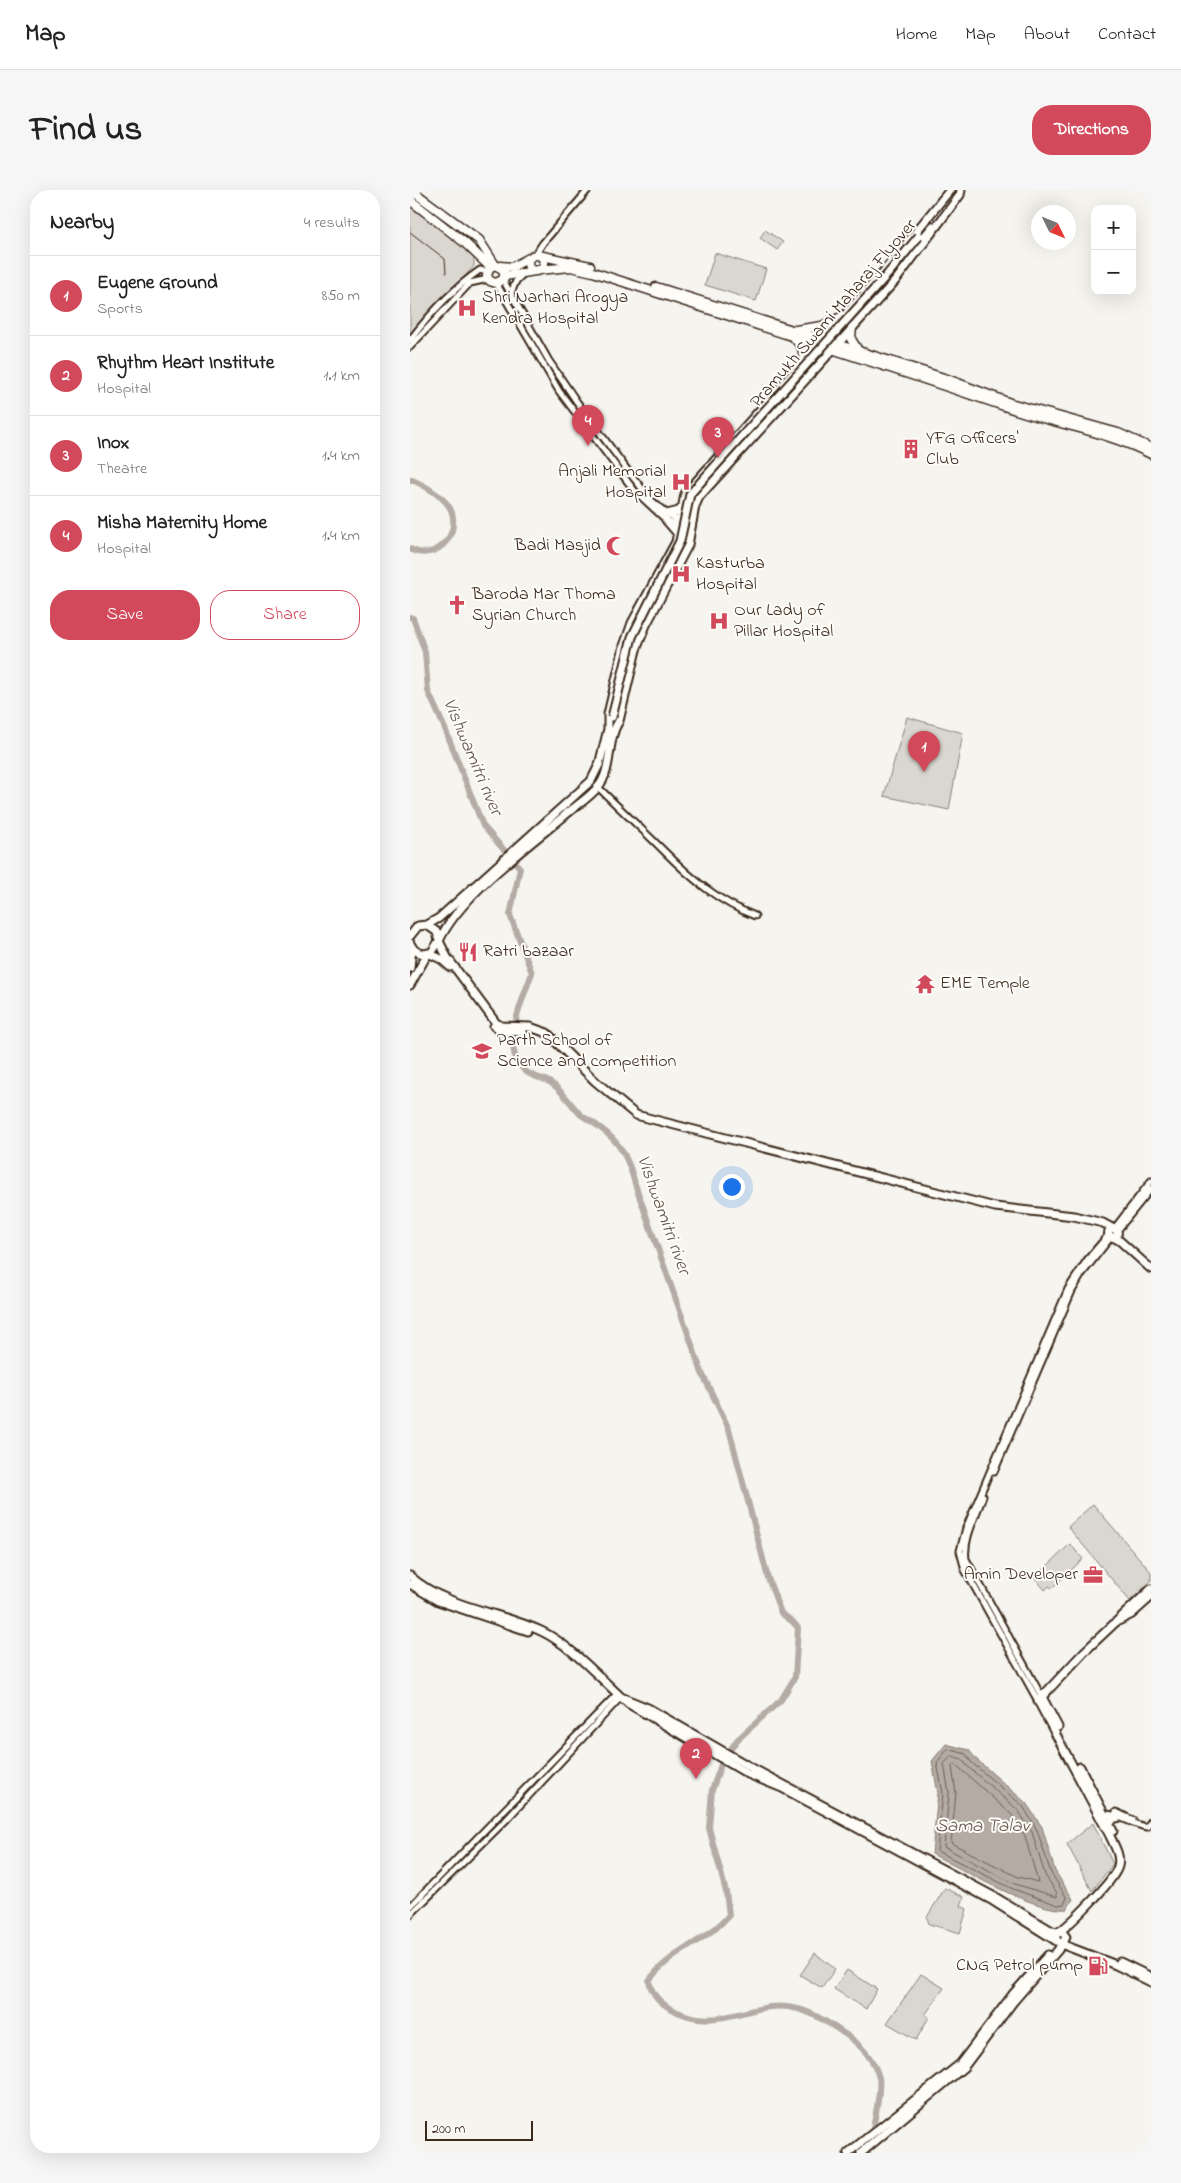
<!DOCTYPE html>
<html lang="en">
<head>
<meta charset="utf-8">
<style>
  :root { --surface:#fff; --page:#f6f6f6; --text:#222; --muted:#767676; --line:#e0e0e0; --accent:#d1495b }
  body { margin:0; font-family:"Indie Flower",sans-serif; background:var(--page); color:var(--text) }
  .controls { position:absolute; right:15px; top:15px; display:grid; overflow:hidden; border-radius:10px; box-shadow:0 5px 20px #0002 }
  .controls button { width:45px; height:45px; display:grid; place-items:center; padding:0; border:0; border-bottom:1px solid var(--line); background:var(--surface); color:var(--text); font:25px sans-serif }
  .compass { position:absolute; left:621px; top:15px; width:45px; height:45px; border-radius:50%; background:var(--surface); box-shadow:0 5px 20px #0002; rotate:133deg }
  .scale { position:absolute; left:15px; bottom:12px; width:108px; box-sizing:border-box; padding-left:5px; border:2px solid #3b2a1e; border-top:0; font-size:14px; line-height:18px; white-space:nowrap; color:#3b2a1e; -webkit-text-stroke:4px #fdfcf7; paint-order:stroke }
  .you { position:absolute; left:321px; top:996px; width:18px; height:18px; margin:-12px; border:4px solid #fff; border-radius:50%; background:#1a73e8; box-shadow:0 0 0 8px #1a73e833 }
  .badge { display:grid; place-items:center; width:32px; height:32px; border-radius:50%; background:var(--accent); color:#fff; font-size:16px; font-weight:700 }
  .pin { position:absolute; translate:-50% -41px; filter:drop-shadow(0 1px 2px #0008) }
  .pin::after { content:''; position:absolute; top:26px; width:18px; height:15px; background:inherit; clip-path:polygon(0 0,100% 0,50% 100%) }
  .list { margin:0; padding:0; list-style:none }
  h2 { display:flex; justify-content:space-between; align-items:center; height:65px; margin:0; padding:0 20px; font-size:21px }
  h2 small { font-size:16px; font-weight:400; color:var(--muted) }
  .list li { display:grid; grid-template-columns:32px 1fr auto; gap:15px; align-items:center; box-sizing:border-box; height:80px; padding:0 20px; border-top:1px solid var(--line) }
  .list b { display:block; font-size:19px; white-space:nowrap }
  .list p { margin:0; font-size:16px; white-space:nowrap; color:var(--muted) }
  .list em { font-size:16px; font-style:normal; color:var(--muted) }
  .actions { display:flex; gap:10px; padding:15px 20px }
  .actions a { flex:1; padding:11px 0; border:1px solid var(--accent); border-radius:20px; text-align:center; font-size:18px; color:var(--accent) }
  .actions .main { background:var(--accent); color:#fff }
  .map { position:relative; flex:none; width:741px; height:1963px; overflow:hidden; border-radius:20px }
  header { display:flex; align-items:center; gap:30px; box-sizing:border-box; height:70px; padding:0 25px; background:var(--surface); border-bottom:1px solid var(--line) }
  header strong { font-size:24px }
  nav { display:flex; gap:28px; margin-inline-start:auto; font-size:18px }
  .intro { display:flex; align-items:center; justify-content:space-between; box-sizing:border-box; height:120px; padding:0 30px }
  h1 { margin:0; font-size:35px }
  .button { padding:12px 22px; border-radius:20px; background:var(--accent); color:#fff; font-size:18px; font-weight:700 }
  main { display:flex; gap:30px; padding:0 30px }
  aside { flex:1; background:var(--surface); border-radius:20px; box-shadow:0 5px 20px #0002 }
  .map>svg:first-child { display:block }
</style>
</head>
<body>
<header>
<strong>Map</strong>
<nav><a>Home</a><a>Map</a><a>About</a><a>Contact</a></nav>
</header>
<div class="intro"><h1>Find us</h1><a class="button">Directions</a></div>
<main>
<aside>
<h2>Nearby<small>4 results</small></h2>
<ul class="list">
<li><span class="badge">1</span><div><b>Eugene Ground</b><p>Sports</p></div><em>850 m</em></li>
<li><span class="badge">2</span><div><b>Rhythm Heart Institute</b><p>Hospital</p></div><em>1.1 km</em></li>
<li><span class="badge">3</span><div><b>Inox</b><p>Theatre</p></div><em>1.4 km</em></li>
<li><span class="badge">4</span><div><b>Misha Maternity Home</b><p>Hospital</p></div><em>1.4 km</em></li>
</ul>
<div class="actions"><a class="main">Save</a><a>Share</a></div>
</aside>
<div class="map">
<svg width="741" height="1963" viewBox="0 0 741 1963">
  <rect width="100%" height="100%" fill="#f5f4ee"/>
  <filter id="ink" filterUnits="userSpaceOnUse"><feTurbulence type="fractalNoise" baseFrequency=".02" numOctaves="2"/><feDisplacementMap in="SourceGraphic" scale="10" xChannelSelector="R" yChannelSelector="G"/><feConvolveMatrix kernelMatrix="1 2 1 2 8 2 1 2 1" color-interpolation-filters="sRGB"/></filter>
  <g filter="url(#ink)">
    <path fill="#dad6d0" stroke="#8a8077" d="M 0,17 L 64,64 L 64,76 L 0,146 Z
      M 355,40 L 373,52 L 367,60 L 350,48 Z
      M 305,63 L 356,79 L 346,111 L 295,95 Z
      M 497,527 L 553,543 L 539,620 L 474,606 Z
      M 683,1314 L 741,1382 L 741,1391 L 720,1411 L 658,1337 Z
      M 660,1354 L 673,1369 L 642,1398 L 639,1396 L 635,1400 L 625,1388 Z
      M 683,1633 L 703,1674 L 682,1701 L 657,1654 Z
      M 535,1698 L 554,1707 L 551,1716 L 557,1719 L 550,1743 L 519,1734 L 517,1727 Z
      M 405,1763 L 425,1779 L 412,1798 L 390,1785 Z
      M 437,1780 L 467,1799 L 456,1819 L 424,1799 Z
      M 511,1784 L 534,1798 L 515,1825 L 519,1827 L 506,1850 L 477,1833 Z"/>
    <path fill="#b4aca4" stroke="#84786e" d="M 536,1554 L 559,1560 L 565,1568 L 616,1613 L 632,1637 L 645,1681 L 663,1709 L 657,1719 C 626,1723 552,1679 522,1664 L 528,1603 L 522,1571 Z"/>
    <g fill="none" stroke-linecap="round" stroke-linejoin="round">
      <path stroke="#6b5e54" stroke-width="1" d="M 538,1559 L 556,1564 L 561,1572 L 613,1616 L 627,1640 L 641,1683 L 657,1708 L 654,1714 L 648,1715 L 603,1699 L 527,1661 L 533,1603 L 527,1573 Z
        M 542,1566 L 552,1569 L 557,1576 L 608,1620 L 622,1642 L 635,1685 L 647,1703 L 647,1707 L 605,1694 L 534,1657 L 539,1603 L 534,1574 Z
        M 545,1574 L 602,1625 L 615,1646 L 628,1692 L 608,1687 L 541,1653 L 546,1603 L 542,1577 Z"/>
      <path stroke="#b4aca4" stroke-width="6" d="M 0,289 C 14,295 38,308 42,323 C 49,348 24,372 0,359
        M 0,427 L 3,428 L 15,462 L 18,501 L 36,541 L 73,636 L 110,678 L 100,725 L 122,783 C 113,809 89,858 114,880 C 123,888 132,887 141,893 C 152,900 161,915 170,924 C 176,929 183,932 189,937 C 212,953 219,971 226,997 L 292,1183 L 319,1239 L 358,1388 L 371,1423 L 383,1432 L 388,1438 L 385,1487 L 371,1510 L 327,1550 L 312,1572 L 302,1600 L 299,1638 L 316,1702 L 319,1725 C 297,1752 259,1761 239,1791 C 242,1803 247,1810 258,1817 C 309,1848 342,1806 388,1819 C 404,1823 420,1834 435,1844 C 451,1855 464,1868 469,1888 C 472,1902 461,1946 458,1963"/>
      <defs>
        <path id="minor" d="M 125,65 L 133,53 L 178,0
          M 93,90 L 139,171 L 167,212 L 218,281 L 242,311 L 257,324 L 266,329 L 283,331
          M 86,93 L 149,201 L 224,300 L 256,330 L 265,334 L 282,336
          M 101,103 L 106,91 L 114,83
          M 0,150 C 20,124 42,99 70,80 L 77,82
          M 0,157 L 60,93 L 78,89
          M 188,597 C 210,619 233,640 255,662 C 282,689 309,712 345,726
          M 704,1039 L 741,991
          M 707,1041 L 741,999
          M 584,1282 L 662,1101 L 672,1084 L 701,1047
          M 573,1306 C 567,1325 553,1348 556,1369 L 632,1507
          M 628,1511 L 555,1380 L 550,1361 L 556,1338 L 658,1099 L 677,1070 L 699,1044
          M 706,1622 L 723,1630
          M 693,1624 C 709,1623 721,1635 737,1637 L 741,1631
          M 0,1717 L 208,1503
          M 0,1725 L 97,1629 L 211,1507"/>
        <path id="major" d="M 551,0 L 550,5 L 486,90 L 289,307 L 285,316 L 278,355 L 236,435 L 226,460 L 209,531 C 196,550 203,580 188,597 C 179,608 164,617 153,627 C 115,658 49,707 29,751 L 37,767 L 86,833 L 91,836 L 120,837 L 137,843 L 185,891 L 226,925 L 585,1017 L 664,1026 L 693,1033 L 704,1039
          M 512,49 L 523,36
          M 257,324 L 269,321 L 272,317
          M 256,330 L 268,344
          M 17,735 L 29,728 L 181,591 L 189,575 L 198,539 L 198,524 L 214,456 L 222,433 L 266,352 L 275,304 L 474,81 L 540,0
          M 0,746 L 8,736 L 17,735 L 27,742 L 29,751 L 22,762 C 13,766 4,763 0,753
          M 0,778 L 2,758
          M 0,795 L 18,763 L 31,769 L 40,777
          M 84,836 L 91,841 L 113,842
          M698.5 1043a4.5 4.5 0 1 1 9 0a4.5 4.5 0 1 1-9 0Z
          M 703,1047 L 710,1051 L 741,1079
          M 0,1386 C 36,1418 88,1421 131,1441 C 159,1454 188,1486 211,1507
          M 0,1394 L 28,1411 L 118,1441
          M 708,1431 L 722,1424 L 741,1407
          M 632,1507 L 648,1537
          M 670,1577 L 703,1641
          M 700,1634 L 703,1629 L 710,1627
          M 645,1750 L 583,1711 L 372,1598 L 338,1584 L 219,1514 L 211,1507 L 238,1518 L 342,1578 L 585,1707 L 642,1741 L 653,1743 L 656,1747 L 653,1753 L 646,1751 L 646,1744 C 659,1736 705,1690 708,1676 C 711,1666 704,1655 700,1646 L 628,1511 L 674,1462 L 741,1399
          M 710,1772 L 741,1787
          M 438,1963 L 550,1874 L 603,1804 L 638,1765
          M 451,1963 L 554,1877 L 603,1812 L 648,1760 L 651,1754 L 706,1775 L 741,1792"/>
        <path id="highway" d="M 1,0 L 69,50 L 85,75 L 94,80 L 94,89 L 86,93 L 80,91 L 77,86 L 79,78 L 85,75
          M 0,10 L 55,53 L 80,77
          M 128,65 L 180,76
          M118 73a8 8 0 1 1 16 0a8 8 0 1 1-16 0Z
          M 90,76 L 102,77 L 121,67
          M 128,80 L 161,77 L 183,82 C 321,127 460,170 597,217 C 645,234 696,241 741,264
          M 95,86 L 125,81
          M 246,97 L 537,189 L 600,213 L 708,243 L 741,258
          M 442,136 L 441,149 L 449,162
          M 386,140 L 412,136 L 433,126
          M 385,149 L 392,157 L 394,169"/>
      </defs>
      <use href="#minor" stroke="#3b2a1e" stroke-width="9"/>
      <use href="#major" stroke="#3b2a1e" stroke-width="11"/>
      <use href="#highway" stroke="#3b2a1e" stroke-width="11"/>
      <use href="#minor" stroke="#fdfcf7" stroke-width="5"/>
      <use href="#major" stroke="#fdfcf7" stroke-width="7"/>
      <use href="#highway" stroke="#fdfcf7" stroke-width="8"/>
      <path stroke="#3b2a1e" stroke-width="1" d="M 0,42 L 35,69 L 36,83"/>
      <defs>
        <path id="major-bridge" d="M 202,527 L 222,447 L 270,351 L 280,304 L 477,85 L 509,46"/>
      </defs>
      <use href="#major-bridge" stroke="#3b2a1e" stroke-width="11" stroke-linecap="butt"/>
      <use href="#major-bridge" stroke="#fdfcf7" stroke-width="7"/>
    </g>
  </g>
  <defs>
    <symbol id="hospital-bare" viewBox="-9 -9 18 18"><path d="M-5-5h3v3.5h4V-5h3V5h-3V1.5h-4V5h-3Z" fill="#d1495b" stroke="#fdfcf7" stroke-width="2.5" paint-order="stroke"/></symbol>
    <symbol id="building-bare" viewBox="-9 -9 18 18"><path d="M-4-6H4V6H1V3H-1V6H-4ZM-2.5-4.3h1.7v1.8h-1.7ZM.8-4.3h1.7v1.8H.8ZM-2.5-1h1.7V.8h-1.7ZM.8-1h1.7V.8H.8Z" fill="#d1495b" stroke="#fdfcf7" stroke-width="2.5" paint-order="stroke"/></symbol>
    <symbol id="mosque-bare" viewBox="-9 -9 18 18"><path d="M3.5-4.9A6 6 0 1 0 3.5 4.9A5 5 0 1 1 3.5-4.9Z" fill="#d1495b" stroke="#fdfcf7" stroke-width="2.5" paint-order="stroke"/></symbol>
    <symbol id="church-bare" viewBox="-9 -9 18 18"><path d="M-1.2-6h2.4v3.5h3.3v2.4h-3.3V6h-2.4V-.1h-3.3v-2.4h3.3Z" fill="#d1495b" stroke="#fdfcf7" stroke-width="2.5" paint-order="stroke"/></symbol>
    <symbol id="restaurant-bare" viewBox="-9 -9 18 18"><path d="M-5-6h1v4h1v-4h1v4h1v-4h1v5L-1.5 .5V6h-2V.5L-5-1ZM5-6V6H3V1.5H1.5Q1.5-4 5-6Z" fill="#d1495b" stroke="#fdfcf7" stroke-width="2.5" paint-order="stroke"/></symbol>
    <symbol id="temple-bare" viewBox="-9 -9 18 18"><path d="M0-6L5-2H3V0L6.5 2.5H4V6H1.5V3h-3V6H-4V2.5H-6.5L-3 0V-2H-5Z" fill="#d1495b" stroke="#fdfcf7" stroke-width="2.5" paint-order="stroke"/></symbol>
    <symbol id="school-bare" viewBox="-9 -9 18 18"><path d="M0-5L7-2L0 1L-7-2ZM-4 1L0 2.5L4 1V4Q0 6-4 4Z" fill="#d1495b" stroke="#fdfcf7" stroke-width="2.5" paint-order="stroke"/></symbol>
    <symbol id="office-bare" viewBox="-9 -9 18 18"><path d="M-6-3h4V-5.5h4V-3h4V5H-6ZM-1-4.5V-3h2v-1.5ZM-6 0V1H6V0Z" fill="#d1495b" stroke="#fdfcf7" stroke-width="2.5" paint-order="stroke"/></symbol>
    <symbol id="fuel-bare" viewBox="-9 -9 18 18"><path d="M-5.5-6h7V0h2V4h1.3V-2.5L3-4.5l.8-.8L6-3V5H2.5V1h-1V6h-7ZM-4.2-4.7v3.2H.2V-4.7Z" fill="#d1495b" stroke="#fdfcf7" stroke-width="2.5" paint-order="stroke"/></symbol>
  </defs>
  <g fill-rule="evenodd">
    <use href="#hospital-bare" x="43" y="104" width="28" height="28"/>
    <use href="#building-bare" x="487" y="245" width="28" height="28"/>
    <use href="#hospital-bare" x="257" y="278" width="28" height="28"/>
    <use href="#mosque-bare" x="192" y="342" width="28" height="28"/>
    <use href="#hospital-bare" x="257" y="370" width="28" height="28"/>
    <use href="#church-bare" x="33" y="401" width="28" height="28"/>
    <use href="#hospital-bare" x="295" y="417" width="28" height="28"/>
    <use href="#restaurant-bare" x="44" y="748" width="28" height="28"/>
    <use href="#temple-bare" x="501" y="780" width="28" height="28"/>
    <use href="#school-bare" x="58" y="847" width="28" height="28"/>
    <use href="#office-bare" x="669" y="1371" width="28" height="28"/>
    <use href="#fuel-bare" x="674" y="1762" width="28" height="28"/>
  </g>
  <g text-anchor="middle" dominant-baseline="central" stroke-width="4" stroke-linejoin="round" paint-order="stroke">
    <g font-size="18" fill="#3b2a1e" stroke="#fdfcf7" text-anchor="start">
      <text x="72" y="108">Shri Narhari Arogya<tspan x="72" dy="21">Kendra Hospital</tspan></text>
      <text x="516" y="249">YFG Officers'<tspan x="516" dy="21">Club</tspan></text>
      <text x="256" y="282" text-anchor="end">Anjali Memorial<tspan x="256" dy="21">Hospital</tspan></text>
      <text x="191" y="356" text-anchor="end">Badi Masjid</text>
      <text x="286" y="374">Kasturba<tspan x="286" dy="21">Hospital</tspan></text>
      <text x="62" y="405">Baroda Mar Thoma<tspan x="62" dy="21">Syrian Church</tspan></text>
      <text x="324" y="421">Our Lady of<tspan x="324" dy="21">Pillar Hospital</tspan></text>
      <text x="73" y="762">Ratri bazaar</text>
      <text x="530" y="794">EME Temple</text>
      <text x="87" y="851">Parth School of<tspan x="87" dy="21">Science and competition</tspan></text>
      <text x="668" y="1385" text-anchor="end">Amin Developer</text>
      <text x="673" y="1776" text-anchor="end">CNG Petrol pump</text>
    </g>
    <g font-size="18" fill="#3b2a1e" stroke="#fdfcf7">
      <text transform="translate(424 124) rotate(-49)">Pramukh Swami Maharaj Flyover</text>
    </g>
    <g font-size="19" font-style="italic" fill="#65584d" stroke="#fdfcf7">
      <text transform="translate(62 567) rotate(67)">Vishwamitri river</text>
      <text transform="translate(253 1025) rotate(70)">Vishwamitri river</text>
      <text x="572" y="1636">Sama Talav</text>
    </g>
  </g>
</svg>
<div class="controls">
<button>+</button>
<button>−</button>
</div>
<svg class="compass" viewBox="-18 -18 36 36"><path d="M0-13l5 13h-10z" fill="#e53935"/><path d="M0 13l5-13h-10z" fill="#767676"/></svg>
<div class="scale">200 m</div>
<div class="you"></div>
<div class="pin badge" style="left:514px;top:582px">1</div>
<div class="pin badge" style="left:286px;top:1589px">2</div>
<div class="pin badge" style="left:308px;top:268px">3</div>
<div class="pin badge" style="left:178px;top:256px">4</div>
</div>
</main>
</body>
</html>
